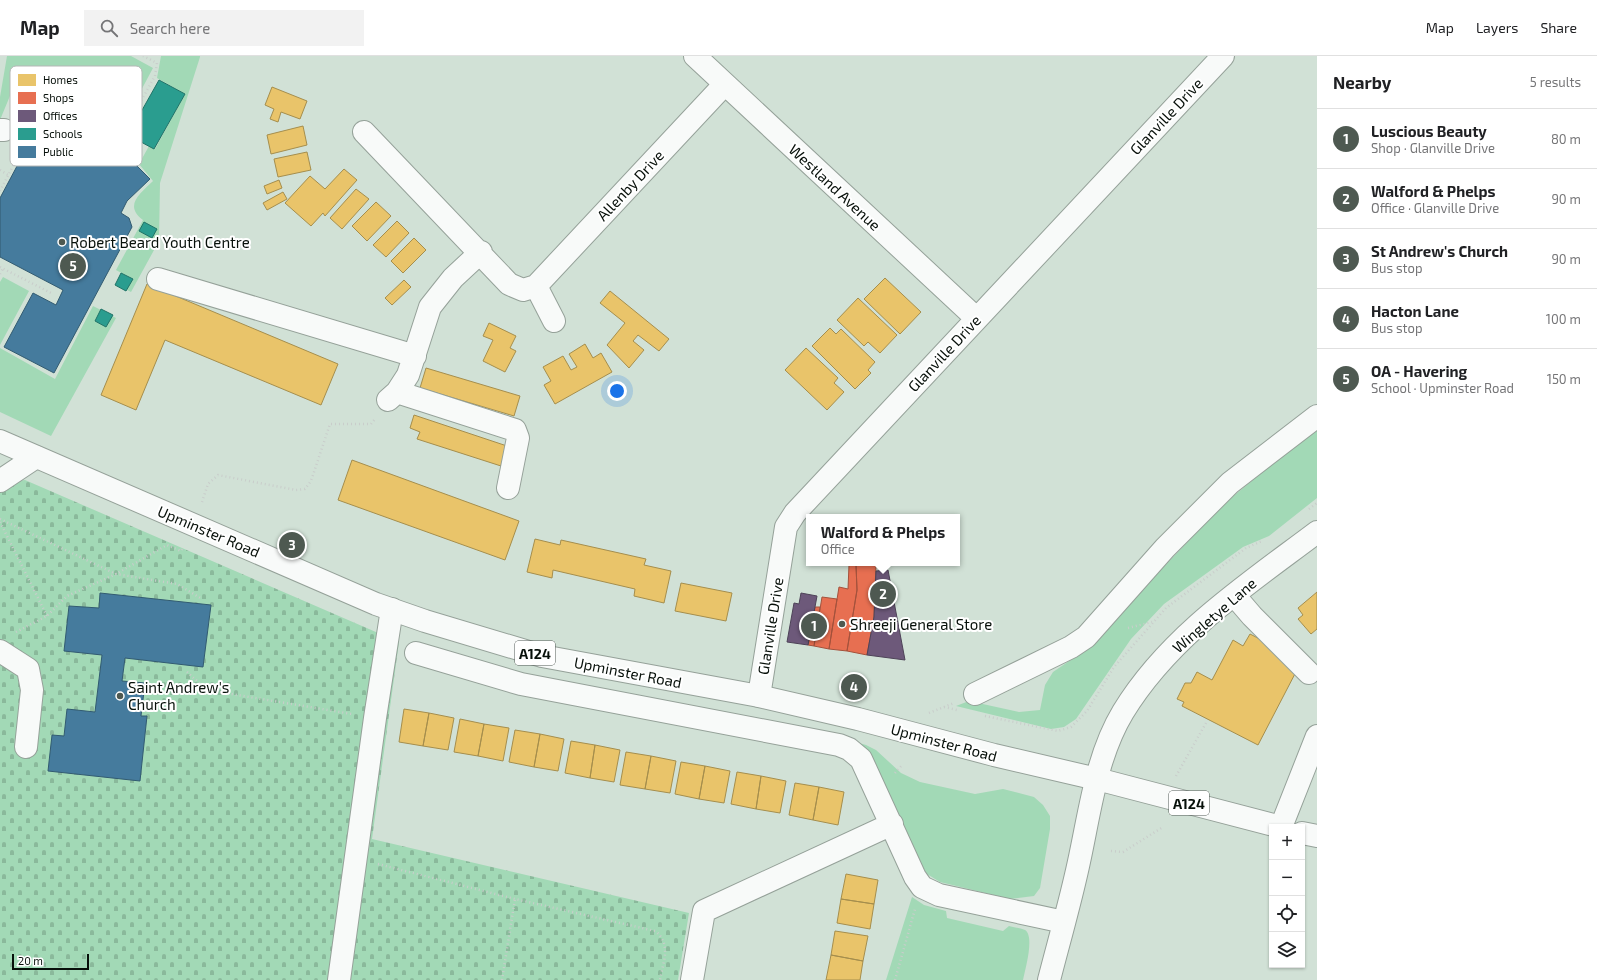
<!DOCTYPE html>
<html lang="en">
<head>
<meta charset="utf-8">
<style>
  :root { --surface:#fff; --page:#f2f2f2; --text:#202124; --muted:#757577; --line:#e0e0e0; --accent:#4e5951 }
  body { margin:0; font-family:"Exo 2",sans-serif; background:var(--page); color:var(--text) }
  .controls { position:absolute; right:12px; bottom:12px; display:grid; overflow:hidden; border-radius:0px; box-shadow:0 1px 3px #0004 }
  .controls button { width:36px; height:36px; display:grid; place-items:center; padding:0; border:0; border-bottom:1px solid var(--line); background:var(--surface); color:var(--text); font:20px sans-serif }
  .scale { position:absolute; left:12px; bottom:10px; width:77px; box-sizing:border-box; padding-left:4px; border:2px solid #07100a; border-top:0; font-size:11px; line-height:14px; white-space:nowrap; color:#07100a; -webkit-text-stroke:3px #fff; paint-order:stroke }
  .you { position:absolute; left:617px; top:335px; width:14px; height:14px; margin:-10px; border:3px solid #fff; border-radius:50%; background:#1a73e8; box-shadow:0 0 0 6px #1a73e833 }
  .badge { display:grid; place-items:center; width:26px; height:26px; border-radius:50%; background:var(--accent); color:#fff; font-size:13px; font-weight:700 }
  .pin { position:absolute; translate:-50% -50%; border:2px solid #fff; box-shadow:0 1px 4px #0006 }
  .popup { position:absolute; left:806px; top:458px; width:154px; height:52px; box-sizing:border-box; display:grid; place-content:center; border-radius:0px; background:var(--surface); filter:drop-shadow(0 1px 3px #0005); font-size:13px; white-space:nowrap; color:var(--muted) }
  .popup b { font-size:15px; color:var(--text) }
  .popup::after { content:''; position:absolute; left:50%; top:100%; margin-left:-8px; border:8px solid transparent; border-top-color:var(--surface) }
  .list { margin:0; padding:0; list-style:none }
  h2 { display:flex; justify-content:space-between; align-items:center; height:52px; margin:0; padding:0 16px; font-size:17px }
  h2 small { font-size:13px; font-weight:400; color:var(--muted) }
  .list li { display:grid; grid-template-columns:26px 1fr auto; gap:12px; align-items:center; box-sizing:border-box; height:60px; padding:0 16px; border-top:1px solid var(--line) }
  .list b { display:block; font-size:15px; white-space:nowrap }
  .list p { margin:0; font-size:13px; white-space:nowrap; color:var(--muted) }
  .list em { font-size:13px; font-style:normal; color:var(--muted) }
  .icon { flex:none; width:22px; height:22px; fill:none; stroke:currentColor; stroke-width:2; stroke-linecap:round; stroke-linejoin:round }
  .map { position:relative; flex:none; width:1317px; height:924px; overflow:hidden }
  header { display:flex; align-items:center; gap:24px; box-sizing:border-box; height:56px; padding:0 20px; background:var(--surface); border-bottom:1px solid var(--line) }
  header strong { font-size:19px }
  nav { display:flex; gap:22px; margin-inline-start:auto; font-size:14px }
  .search { width:280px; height:36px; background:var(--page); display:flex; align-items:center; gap:10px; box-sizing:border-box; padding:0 14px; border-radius:0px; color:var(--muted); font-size:15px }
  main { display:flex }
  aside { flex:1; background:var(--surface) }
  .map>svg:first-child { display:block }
</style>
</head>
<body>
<header>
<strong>Map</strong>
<div class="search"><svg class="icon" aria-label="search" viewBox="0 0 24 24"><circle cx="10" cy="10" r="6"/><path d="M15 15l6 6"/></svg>Search here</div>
<nav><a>Map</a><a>Layers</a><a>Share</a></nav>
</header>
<main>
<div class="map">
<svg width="1317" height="924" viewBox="0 0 1317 924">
  <defs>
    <pattern id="cemetery-stones" width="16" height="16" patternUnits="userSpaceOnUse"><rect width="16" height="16" fill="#a2d9b6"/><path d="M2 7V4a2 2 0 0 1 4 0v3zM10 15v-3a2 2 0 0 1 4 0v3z" fill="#8ab99b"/></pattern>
  </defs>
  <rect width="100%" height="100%" fill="#d1e1d6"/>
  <path fill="#a2d9b6" d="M 7,0 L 131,0 L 153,12 L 121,72 L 19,18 L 0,64 L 0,41 Z
    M 161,0 L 200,0 L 200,1 L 160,127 L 159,185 L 131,236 L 127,234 L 132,223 L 116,214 L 143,164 C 123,149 141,137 153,125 L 139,108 L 149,90 L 155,93 L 185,38 L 157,22 Z
    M 3,221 L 29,235 L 0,289 L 0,226 Z
    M 93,250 L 101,254 L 95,265 L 106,271 L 112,260 L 116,262 L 51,380 L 0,356 L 0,292 L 55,323 Z
    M 1317,371 L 1317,442 L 1269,480 L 1243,491 L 1164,548 L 1131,583 L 1076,663 L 1064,671 L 1051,673 L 956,650 L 969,645 L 1019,656 L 1040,654 L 1045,629 L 1053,616 L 1081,597 L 1225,447 Z
    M 849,684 L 866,689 L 876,694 L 901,717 L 920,726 L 975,738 L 1003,733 L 1034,741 L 1043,749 L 1050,760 L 1050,773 L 1040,832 L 1034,840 L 1010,843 L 940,826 L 927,818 Z
    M 912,841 L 924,849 L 946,855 L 947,862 L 1003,875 L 1009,870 C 1013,871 1020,872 1025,874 C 1035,880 1025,914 1023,924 L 886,924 Z"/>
  <path fill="url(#cemetery-stones)" d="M 25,424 L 399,586 L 372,783 L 689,857 L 678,924 L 0,924 L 0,436 L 16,425 Z"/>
  <path fill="#e9c46a" stroke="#a58e4d" d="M 272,31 L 307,45 L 300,63 L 281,56 L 278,66 L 270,63 L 274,53 L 265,49 Z
    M 303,70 L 307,89 L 271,98 L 267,79 Z
    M 307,96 L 311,114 L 278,121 L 274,103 Z
    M 344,113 L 357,124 L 325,160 L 323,157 L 311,170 L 285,147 L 310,120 L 325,133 Z
    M 279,124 L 282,132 L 267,138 L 264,130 Z
    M 356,133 L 369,143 L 342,173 L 330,162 Z
    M 283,136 L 287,143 L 267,154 L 263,147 Z
    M 376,146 L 391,160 L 367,185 L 352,170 Z
    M 397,165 L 409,177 L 386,201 L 373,189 Z
    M 414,182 L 426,194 L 403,217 L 391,205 Z
    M 885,222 L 921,256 L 900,278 L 864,243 Z
    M 404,224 L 411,231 L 392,249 L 385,242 Z
    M 147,228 L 338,308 L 321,349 L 165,284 L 136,354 L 101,339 Z
    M 610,235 L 669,283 L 659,295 L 638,279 L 633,285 L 644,294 L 629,312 L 607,289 L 625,267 L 600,247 Z
    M 858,242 L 897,279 L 880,297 L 868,286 L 864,290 L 837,264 Z
    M 489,267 L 516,280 L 510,292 L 516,295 L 505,316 L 483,305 L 493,284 L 483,280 Z
    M 830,272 L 836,278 L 841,273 L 875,306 L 868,314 L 871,317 L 855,333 L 812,290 Z
    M 585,288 L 593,302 L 601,297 L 612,316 L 555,348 L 544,329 L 551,325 L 543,311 L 563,300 L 571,314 L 577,311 L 569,298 Z
    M 806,292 L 838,322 L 834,327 L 844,336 L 827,354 L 785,314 Z
    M 426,312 L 520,340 L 514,360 L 420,332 Z
    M 414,359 L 507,390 L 501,410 L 417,383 L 420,376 L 410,372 Z
    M 352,404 L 519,465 L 505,504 L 338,444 Z
    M 535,483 L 560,489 L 561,484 L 646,503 L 644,509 L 671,515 L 664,547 L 634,540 L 635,533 L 553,514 L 552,522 L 527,516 Z
    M 681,527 L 732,537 L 726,565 L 675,555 Z
    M 1317,536 L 1317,573 L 1311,578 L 1298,563 L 1303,559 L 1298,552 Z
    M 1250,578 L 1283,595 L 1298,612 L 1258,689 L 1182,650 L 1184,646 L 1177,643 L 1185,627 L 1191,627 L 1197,616 L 1212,624 L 1233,584 L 1243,590 Z
    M 404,653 L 429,657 L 423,690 L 399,686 Z
    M 429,657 L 454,662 L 448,694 L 423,690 Z
    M 460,663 L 484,668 L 478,700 L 454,696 Z
    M 484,668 L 509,672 L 503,705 L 478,700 Z
    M 515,674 L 540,678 L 534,711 L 509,706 Z
    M 540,678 L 564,683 L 558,715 L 534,711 Z
    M 571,685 L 595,689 L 590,722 L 565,717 Z
    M 595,689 L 620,694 L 614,726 L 590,722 Z
    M 626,696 L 651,700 L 645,733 L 620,729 Z
    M 651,700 L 676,705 L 670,737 L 645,733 Z
    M 681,706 L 705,710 L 699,743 L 675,738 Z
    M 705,710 L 730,715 L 724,747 L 699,743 Z
    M 737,716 L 761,720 L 756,753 L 731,748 Z
    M 761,720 L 786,725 L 780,757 L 756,753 Z
    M 795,727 L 819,731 L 813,764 L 789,759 Z
    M 819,731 L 844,736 L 838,769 L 813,764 Z
    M 846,818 L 878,824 L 874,848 L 841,843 Z
    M 841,843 L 874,848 L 870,873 L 837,867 Z
    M 835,875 L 868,880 L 863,905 L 831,899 Z
    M 831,899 L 863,905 L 860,924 L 826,924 Z"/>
  <path fill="#e76f51" stroke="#a4523c" d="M 876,508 L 874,561 L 867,599 L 847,595 L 857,534 L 856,509 Z
    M 849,509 L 856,509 L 857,534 L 847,595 L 829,593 L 839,531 L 848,533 Z
    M 822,541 L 837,543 L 829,593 L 814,590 Z
    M 815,551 L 820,551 L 814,590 L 808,589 Z"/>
  <path fill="#6d597a" stroke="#4e4358" d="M 888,514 L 905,604 L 867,599 L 874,561 L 876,515 Z
    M 801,537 L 817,540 L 808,589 L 787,586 L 794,547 L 799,548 Z"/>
  <path fill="#2a9d8f" stroke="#207367" d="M 159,24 L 185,38 L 154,93 L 128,79 Z
    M 144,166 L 157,173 L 152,182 L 139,175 Z
    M 121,217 L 133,223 L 126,235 L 115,229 Z
    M 101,253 L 113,259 L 106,271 L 95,265 Z"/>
  <path fill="#457b9d" stroke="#325b71" d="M 49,50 L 107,80 L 150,123 L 127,145 L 121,157 L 129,162 L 132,171 L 54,317 L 4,291 L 33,237 L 56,249 L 63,234 L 0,201 L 0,142 Z
    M 100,537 L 211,549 L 203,611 L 125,602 L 122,625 L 145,627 L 141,660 L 147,660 L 140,725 L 48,715 L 52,679 L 64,680 L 67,653 L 95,656 L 102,599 L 64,595 L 69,550 L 99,552 Z"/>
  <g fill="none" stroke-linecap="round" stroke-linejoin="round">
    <defs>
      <path id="minor" d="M 695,0 L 976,262
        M 0,74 L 4,74
        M 364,76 L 509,228 L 523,234 L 536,230 L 554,265
        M 158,223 L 415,300
        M 536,230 L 724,29
        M 397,336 L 515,374 L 518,382 L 508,432
        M 388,344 L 397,336 L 408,319 L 430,251 L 453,222 L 481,196
        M 0,425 L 36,401
        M 1234,539 L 1252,560 L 1309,617
        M 0,595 L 28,613 L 32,634 L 26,691
        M 416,597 L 521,628 L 839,689 L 849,693 L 861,703 L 915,821 L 922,831 L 939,839 L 1064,866
        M 975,638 L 1071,591 L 1086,581 L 1165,492 L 1230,427 L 1317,360
        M 759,640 L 786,471 L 795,457 L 1223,0
        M 1281,771 L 1317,680
        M 339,924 L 375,662 L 392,553
        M 692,924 L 704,855 L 892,768
        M 1049,924 C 1058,889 1068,854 1076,819 C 1089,765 1094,704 1123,656 C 1169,580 1248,528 1317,476"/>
      <path id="major" d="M 0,385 L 376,548 L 425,565 L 542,600 L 759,640 L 858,663 L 994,699 L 1097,723 L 1281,771
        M 1302,777 L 1317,780"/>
    </defs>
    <use href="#minor" stroke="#95a199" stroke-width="24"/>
    <use href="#major" stroke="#95a199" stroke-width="24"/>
    <path stroke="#c9cdcb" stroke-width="2.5" stroke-dasharray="1 3" stroke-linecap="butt" d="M 15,52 L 25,32 L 121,81 L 155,20 L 157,7 L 143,0
      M 28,83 L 49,44
      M 0,114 L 8,119
      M 0,135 L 24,89
      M 0,211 L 53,238
      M 0,218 L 3,212
      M 202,446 L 208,428 L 218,419 L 296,434 L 305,433 L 311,425 L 330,368 L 371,368 L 375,363
      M 1309,453 L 1317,447
      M 0,463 L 116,518 L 177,528 L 202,543
      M 0,466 L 47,560
      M 1128,572 L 1152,566
      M 16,576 L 47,560 L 67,540 L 116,518 L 167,489 L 181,495 L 183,491
      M 187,616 L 207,634 L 352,658
      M 944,651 L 957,654
      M 929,657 L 954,647
      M 985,660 L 1058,675 L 1071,671 L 1087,655 L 1114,611 L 1166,552 L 1246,492 L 1262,485
      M 895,717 L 903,708
      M 1176,720 L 1206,667
      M 1111,795 L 1123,796 L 1163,771
      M 378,808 L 515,843 L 655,875 C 672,888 663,906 660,924
      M 502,924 L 515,843
      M 895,924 L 915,853"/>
    <use href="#minor" stroke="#f8faf9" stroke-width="22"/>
    <use href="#major" stroke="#f8faf9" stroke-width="22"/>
  </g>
  <g fill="#4e5951" stroke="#fff" stroke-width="1.5">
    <circle cx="62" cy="186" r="4"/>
    <circle cx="842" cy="568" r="4"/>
    <circle cx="120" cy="640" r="4"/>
  </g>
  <g text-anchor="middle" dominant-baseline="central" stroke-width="4" stroke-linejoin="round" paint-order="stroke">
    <g fill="#fff" stroke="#515854" stroke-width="1">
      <rect x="515" y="585" width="40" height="24" rx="3"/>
      <rect x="1169" y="735" width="40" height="24" rx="3"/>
    </g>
    <g font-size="14" font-weight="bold" fill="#07100a">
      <text x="535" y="597">A124</text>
      <text x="1189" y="747">A124</text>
    </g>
    <g font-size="15" fill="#07100a" stroke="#fff">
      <text transform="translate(1166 60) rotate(-47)">Glanville Drive</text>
      <text transform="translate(630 129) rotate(-47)">Allenby Drive</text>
      <text transform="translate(835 131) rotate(43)">Westland Avenue</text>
      <text transform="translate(944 297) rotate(-47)">Glanville Drive</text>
      <text transform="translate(209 475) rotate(23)">Upminster Road</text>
      <text transform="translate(1214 559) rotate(-41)">Wingletye Lane</text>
      <text transform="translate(770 570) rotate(-81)">Glanville Drive</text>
      <text transform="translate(628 616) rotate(11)">Upminster Road</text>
      <text transform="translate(944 686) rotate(15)">Upminster Road</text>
    </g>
    <g font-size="15" fill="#07100a" stroke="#fff" text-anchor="start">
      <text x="70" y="186">Robert Beard Youth Centre</text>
      <text x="850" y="568">Shreeji General Store</text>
      <text x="128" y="631">Saint Andrew's<tspan x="128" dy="17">Church</tspan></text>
    </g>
  </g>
  <rect x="10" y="10" width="132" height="100" rx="6" fill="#fff" stroke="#b5b7b6" stroke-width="1"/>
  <rect x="18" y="18" width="18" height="12" fill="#e9c46a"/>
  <rect x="18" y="36" width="18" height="12" fill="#e76f51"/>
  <rect x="18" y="54" width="18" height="12" fill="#6d597a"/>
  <rect x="18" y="72" width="18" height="12" fill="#2a9d8f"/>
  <rect x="18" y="90" width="18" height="12" fill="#457b9d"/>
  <g font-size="11" fill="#07100a">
    <text x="43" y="28">Homes</text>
    <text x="43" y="46">Shops</text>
    <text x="43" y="64">Offices</text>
    <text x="43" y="82">Schools</text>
    <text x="43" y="100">Public</text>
  </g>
</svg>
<div class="controls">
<button>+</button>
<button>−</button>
<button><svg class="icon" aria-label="locate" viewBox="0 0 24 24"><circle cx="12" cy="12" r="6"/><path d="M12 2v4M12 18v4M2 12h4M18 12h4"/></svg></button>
<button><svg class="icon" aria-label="layers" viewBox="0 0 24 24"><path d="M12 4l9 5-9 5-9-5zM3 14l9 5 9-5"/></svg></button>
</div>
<div class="scale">20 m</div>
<div class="you"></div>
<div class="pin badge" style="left:814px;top:570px">1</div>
<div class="pin badge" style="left:883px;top:538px">2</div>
<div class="popup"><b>Walford &amp; Phelps</b>Office</div>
<div class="pin badge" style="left:292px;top:489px">3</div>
<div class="pin badge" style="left:854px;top:631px">4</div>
<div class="pin badge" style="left:73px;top:210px">5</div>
</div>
<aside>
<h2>Nearby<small>5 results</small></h2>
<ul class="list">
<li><span class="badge">1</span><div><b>Luscious Beauty</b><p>Shop · Glanville Drive</p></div><em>80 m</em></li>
<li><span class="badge">2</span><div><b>Walford &amp; Phelps</b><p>Office · Glanville Drive</p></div><em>90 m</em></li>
<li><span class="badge">3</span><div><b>St Andrew's Church</b><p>Bus stop</p></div><em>90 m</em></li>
<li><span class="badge">4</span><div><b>Hacton Lane</b><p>Bus stop</p></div><em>100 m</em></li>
<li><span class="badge">5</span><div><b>OA - Havering</b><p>School · Upminster Road</p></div><em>150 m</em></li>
</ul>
</aside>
</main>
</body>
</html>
